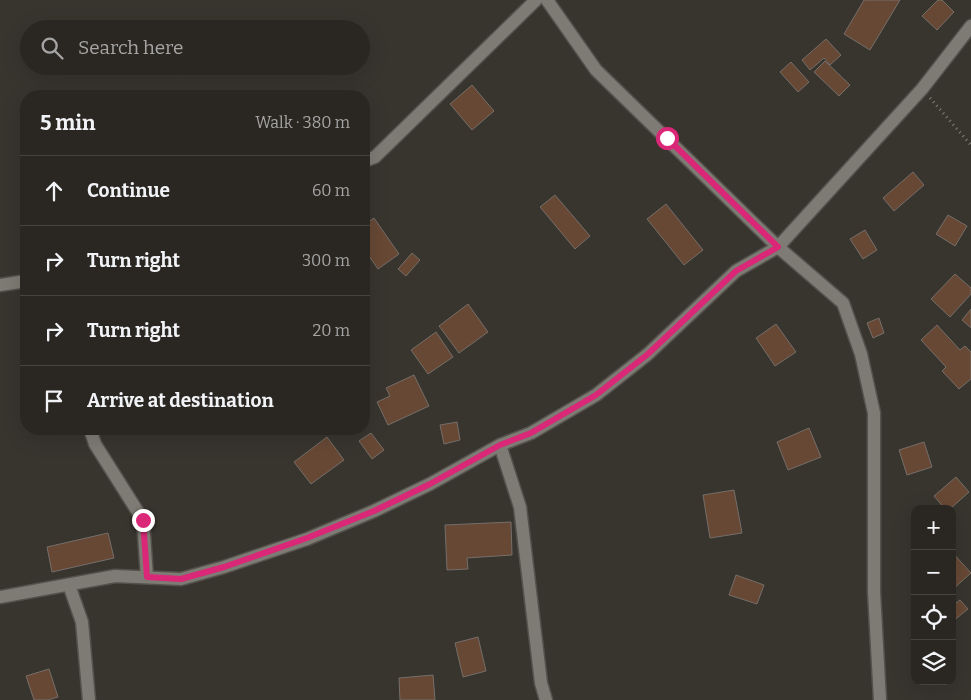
<!DOCTYPE html>
<html lang="en">
<head>
<meta charset="utf-8">
<style>
  :root { --surface:#2a2722; --page:#36332f; --text:#f1f3f6; --muted:#a5a5a5; --line:#464440 }
  body { margin:0; font-family:Bitter,serif; background:var(--page); color:var(--text) }
  .controls { position:absolute; right:15px; bottom:15px; display:grid; overflow:hidden; border-radius:10px; box-shadow:0 5px 20px #0002 }
  .controls button { width:45px; height:45px; display:grid; place-items:center; padding:0; border:0; border-bottom:1px solid var(--line); background:var(--surface); color:var(--text); font:25px sans-serif }
  .stop { position:absolute; width:15px; height:15px; margin:-11px; border:4px solid #db2777; border-radius:50%; background:#fff }
  .stop.end { background:#db2777; border-color:#fff; box-shadow:0 1px 5px #0008 }
  .list { margin:0; padding:0; list-style:none }
  h2 { display:flex; justify-content:space-between; align-items:center; height:65px; margin:0; padding:0 20px; font-size:21px }
  h2 small { font-size:16px; font-weight:400; color:var(--muted) }
  .list li { display:grid; grid-template-columns:32px 1fr auto; gap:15px; align-items:center; box-sizing:border-box; height:70px; padding:0 20px; border-top:1px solid var(--line) }
  .list b { display:block; font-size:19px; white-space:nowrap }
  .list em { font-size:16px; font-style:normal; color:var(--muted) }
  .icon { flex:none; width:28px; height:28px; fill:none; stroke:currentColor; stroke-width:2; stroke-linecap:round; stroke-linejoin:round }
  .map { position:relative; flex:none; width:971px; height:700px; overflow:hidden }
  .search { position:absolute; background:var(--surface); box-shadow:0 5px 20px #0002; left:20px; top:20px; width:350px; height:55px; display:flex; align-items:center; gap:12px; box-sizing:border-box; padding:0 18px; border-radius:28px; color:var(--muted); font-size:19px }
  .panel { position:absolute; background:var(--surface); box-shadow:0 5px 20px #0002; left:20px; top:90px; width:350px; height:345px; border-radius:20px }
  .map>svg:first-child { display:block }
</style>
</head>
<body>
<div class="map">
<svg width="971" height="700" viewBox="0 0 971 700">
  <rect width="100%" height="100%" fill="#38342e"/>
  <path fill="#674835" stroke="#756e69" d="M 864,0 L 900,0 L 870,50 L 844,34 Z
    M 938,0 L 942,0 L 954,12 L 937,30 L 922,16 Z
    M 826,39 L 841,55 L 830,65 L 824,58 L 810,70 L 802,60 Z
    M 825,61 L 850,85 L 839,96 L 814,72 Z
    M 791,62 L 809,82 L 798,92 L 780,72 Z
    M 173,66 L 189,66 L 190,68 L 178,75 Z
    M 472,85 L 494,111 L 472,130 L 450,104 Z
    M 913,172 L 924,185 L 894,211 L 883,198 Z
    M 555,195 L 590,236 L 575,249 L 540,207 Z
    M 666,204 L 703,250 L 684,265 L 647,219 Z
    M 948,215 L 967,226 L 955,246 L 936,234 Z
    M 374,218 L 399,254 L 378,269 L 364,249 L 364,225 Z
    M 865,230 L 877,250 L 863,259 L 850,239 Z
    M 412,253 L 420,260 L 406,276 L 398,269 Z
    M 955,274 L 971,288 L 971,294 L 950,317 L 931,299 Z
    M 468,304 L 488,332 L 459,353 L 439,326 Z
    M 971,309 L 971,328 L 962,320 Z
    M 879,318 L 884,333 L 873,338 L 867,323 Z
    M 776,324 L 796,352 L 775,366 L 756,338 Z
    M 937,325 L 960,350 L 965,346 L 971,352 L 971,379 L 959,389 L 942,371 L 946,367 L 921,340 Z
    M 436,332 L 453,357 L 428,374 L 411,350 Z
    M 414,375 L 429,406 L 388,425 L 377,402 L 390,396 L 386,388 Z
    M 457,422 L 460,440 L 444,444 L 440,425 Z
    M 809,428 L 821,457 L 788,470 L 777,442 Z
    M 100,429 L 125,429 L 101,434 Z
    M 371,433 L 384,450 L 372,459 L 359,441 Z
    M 327,437 L 344,460 L 311,484 L 294,462 Z
    M 924,442 L 932,467 L 907,475 L 899,450 Z
    M 956,477 L 969,492 L 950,509 L 945,509 L 934,496 Z
    M 734,490 L 742,533 L 710,538 L 703,495 Z
    M 511,522 L 512,555 L 467,558 L 468,569 L 447,570 L 445,525 Z
    M 108,533 L 114,558 L 52,572 L 47,547 Z
    M 952,552 L 971,573 L 952,590 Z
    M 736,575 L 764,585 L 757,604 L 729,595 Z
    M 960,600 L 968,609 L 952,622 L 952,606 Z
    M 478,637 L 486,671 L 463,677 L 455,643 Z
    M 49,669 L 58,697 L 48,700 L 34,700 L 26,676 Z
    M 433,675 L 435,700 L 400,700 L 399,678 Z"/>
  <g fill="none" stroke-linecap="round" stroke-linejoin="round">
    <defs>
      <path id="minor" d="M 364,161 L 375,157 L 536,0
        M 0,285 L 26,281
        M 90,429 L 95,444 L 143,520 L 147,577
        M 500,445 L 520,507 L 541,683 L 546,700
        M 69,585 L 82,622 L 89,700
        M 0,597 L 115,576 L 181,579 L 224,567 L 307,539 L 374,511 L 430,484 L 500,445 L 531,433 L 596,395 L 648,354 L 736,271 L 778,247 L 596,70 L 547,0
        M 880,700 L 874,592 L 874,413 L 861,354 L 843,303 L 778,247 L 922,89 L 971,26"/>
    </defs>
    <use href="#minor" stroke="#54514c" stroke-width="15"/>
    <path stroke="#83807a" stroke-width="3" stroke-dasharray="1 4" stroke-linecap="butt" d="M 930,98 L 971,145"/>
    <use href="#minor" stroke="#7e7b74" stroke-width="12"/>
  </g>
  <g fill="none" stroke-linecap="round" stroke-linejoin="round">
    <path stroke="#db2777" stroke-width="6" d="M 143,520 L 147,577 L 181,579 L 224,567 L 307,538 L 374,511 L 430,484 L 500,445 L 531,433 L 596,395 L 648,354 L 736,271 L 778,247 L 667,138"/>
  </g>
</svg>
<div class="controls">
<button>+</button>
<button>−</button>
<button><svg class="icon" aria-label="locate" viewBox="0 0 24 24"><circle cx="12" cy="12" r="6"/><path d="M12 2v4M12 18v4M2 12h4M18 12h4"/></svg></button>
<button><svg class="icon" aria-label="layers" viewBox="0 0 24 24"><path d="M12 4l9 5-9 5-9-5zM3 14l9 5 9-5"/></svg></button>
</div>
<div class="stop" style="left:667px;top:138px"></div>
<div class="stop end" style="left:143px;top:520px"></div>
<div class="search"><svg class="icon" aria-label="search" viewBox="0 0 24 24"><circle cx="10" cy="10" r="6"/><path d="M15 15l6 6"/></svg>Search here</div>
<section class="panel">
<h2>5 min<small>Walk · 380 m</small></h2>
<ul class="list">
<li><svg class="icon" aria-label="ahead" viewBox="0 0 24 24"><path d="M12 20V5M6 11l6-6 6 6"/></svg><div><b>Continue</b></div><em>60 m</em></li>
<li><svg class="icon" aria-label="right" viewBox="0 0 24 24"><path d="M7 20v-9h11M14 6l5 5-5 5"/></svg><div><b>Turn right</b></div><em>300 m</em></li>
<li><svg class="icon" aria-label="right" viewBox="0 0 24 24"><path d="M7 20v-9h11M14 6l5 5-5 5"/></svg><div><b>Turn right</b></div><em>20 m</em></li>
<li><svg class="icon" aria-label="arrive" viewBox="0 0 24 24"><path d="M6 21V4h12l-3 4 3 4H6"/></svg><div><b>Arrive at destination</b></div></li>
</ul>
</section>
</div>
</body>
</html>
